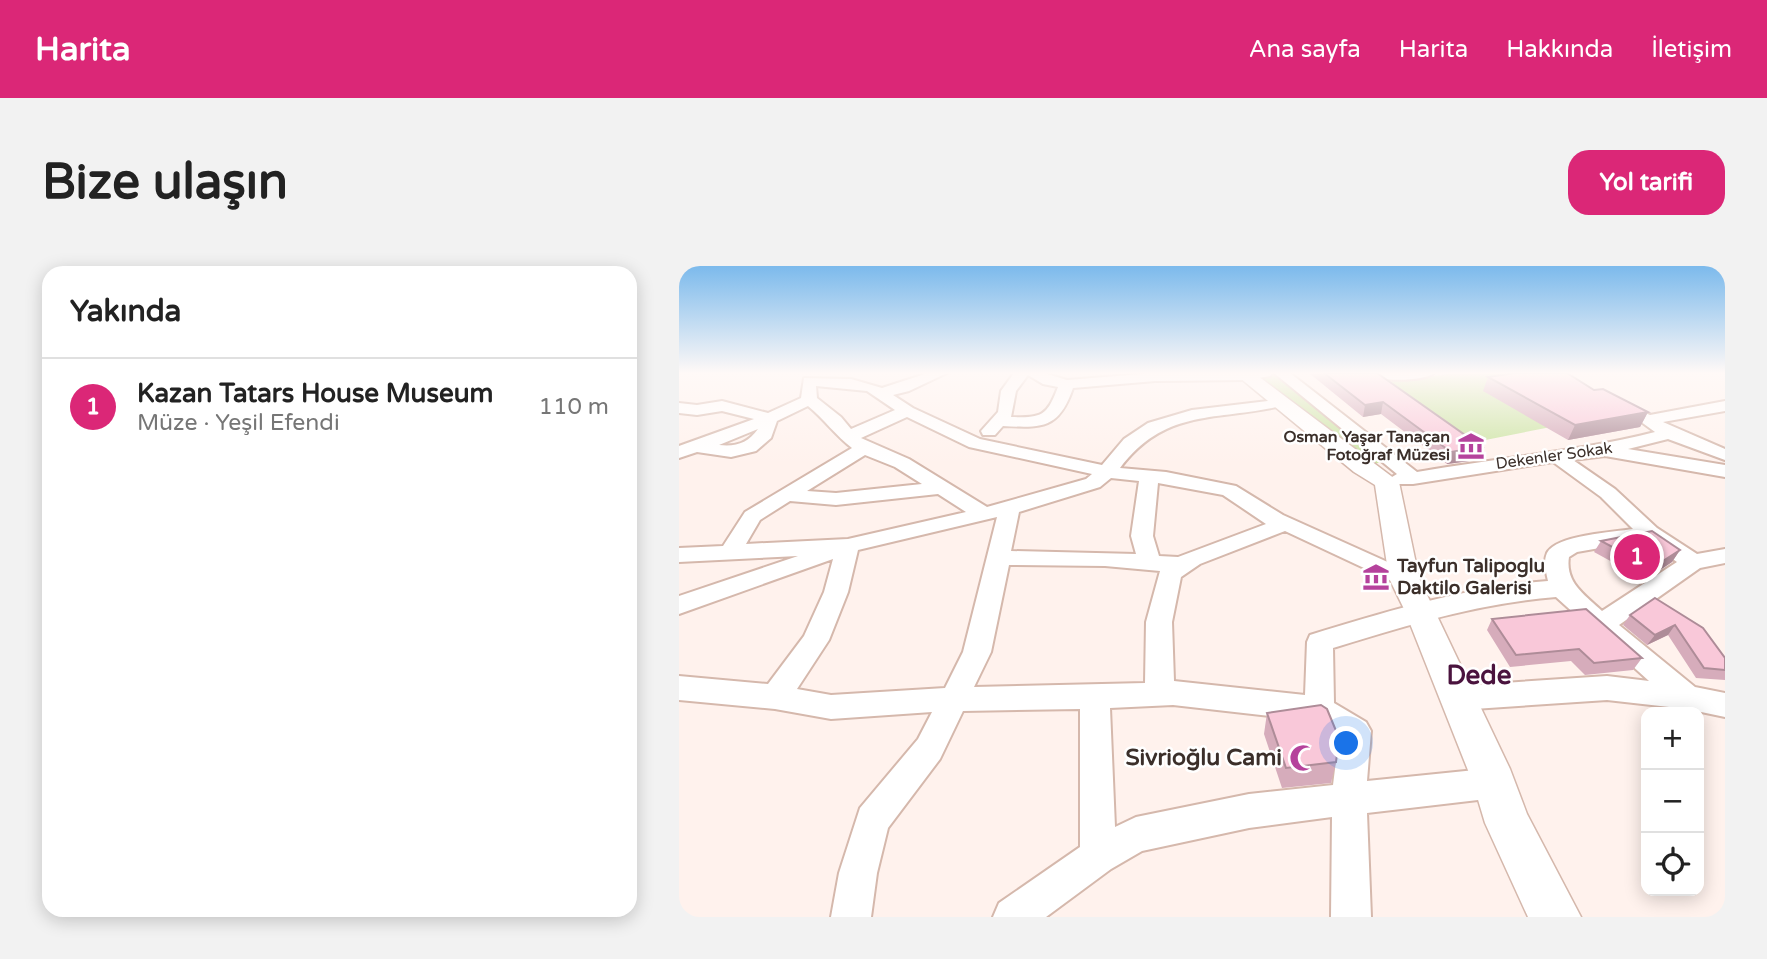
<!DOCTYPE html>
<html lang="tr">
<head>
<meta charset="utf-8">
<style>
  :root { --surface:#fff; --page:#f2f2f2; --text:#222; --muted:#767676; --line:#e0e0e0; --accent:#db2777 }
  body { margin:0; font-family:"Varela Round",sans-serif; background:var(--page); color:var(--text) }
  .controls { position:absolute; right:21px; bottom:21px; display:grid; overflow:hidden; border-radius:14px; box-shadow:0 4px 18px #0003 }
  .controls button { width:63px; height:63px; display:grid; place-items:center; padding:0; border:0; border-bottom:2px solid var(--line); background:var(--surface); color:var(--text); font:35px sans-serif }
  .you { position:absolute; left:668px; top:478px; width:24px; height:24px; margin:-18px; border:5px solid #fff; border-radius:50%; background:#1a73e8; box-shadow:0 0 0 10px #1a73e833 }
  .badge { display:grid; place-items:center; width:46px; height:46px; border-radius:50%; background:var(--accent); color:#fff; font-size:23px; font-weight:700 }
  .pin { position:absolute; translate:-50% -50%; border:4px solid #fff; box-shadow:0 2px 7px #0006 }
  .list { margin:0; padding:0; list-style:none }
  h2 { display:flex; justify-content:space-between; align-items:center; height:91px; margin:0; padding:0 28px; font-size:30px }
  h2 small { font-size:23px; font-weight:400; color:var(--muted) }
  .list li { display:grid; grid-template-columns:46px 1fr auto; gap:21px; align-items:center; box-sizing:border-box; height:98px; padding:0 28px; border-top:2px solid var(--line) }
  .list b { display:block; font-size:26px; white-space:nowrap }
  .list p { margin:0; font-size:23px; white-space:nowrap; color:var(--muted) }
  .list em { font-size:23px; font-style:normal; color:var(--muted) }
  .icon { flex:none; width:38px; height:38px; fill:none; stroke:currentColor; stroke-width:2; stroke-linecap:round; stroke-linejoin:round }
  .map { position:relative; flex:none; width:1046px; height:651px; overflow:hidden; border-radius:21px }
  header { display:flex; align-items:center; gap:42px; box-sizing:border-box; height:98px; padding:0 35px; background:var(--accent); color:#fff }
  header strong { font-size:33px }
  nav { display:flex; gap:38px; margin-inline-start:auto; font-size:24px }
  .intro { display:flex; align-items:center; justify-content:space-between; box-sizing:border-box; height:168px; padding:0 42px }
  h1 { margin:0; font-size:49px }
  .button { padding:18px 32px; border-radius:21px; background:var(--accent); color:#fff; font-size:24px; font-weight:700 }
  main { display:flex; gap:42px; padding:0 42px }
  aside { flex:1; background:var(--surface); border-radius:21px; box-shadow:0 4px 18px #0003 }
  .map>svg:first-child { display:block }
</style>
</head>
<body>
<header>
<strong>Harita</strong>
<nav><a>Ana sayfa</a><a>Harita</a><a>Hakkında</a><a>İletişim</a></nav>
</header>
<div class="intro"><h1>Bize ulaşın</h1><a class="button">Yol tarifi</a></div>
<main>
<aside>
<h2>Yakında<small></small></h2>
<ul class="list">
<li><span class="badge">1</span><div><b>Kazan Tatars House Museum</b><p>Müze · Yeşil Efendi</p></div><em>110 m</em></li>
</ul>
</aside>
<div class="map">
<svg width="1046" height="651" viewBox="0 0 1046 651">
  <rect width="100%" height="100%" fill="#fff2ed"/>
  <path fill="#cce4a4" d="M 777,107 L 846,107 L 928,150 L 786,178 L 701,117 Z
    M 595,109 L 705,195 L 686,201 L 574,112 Z"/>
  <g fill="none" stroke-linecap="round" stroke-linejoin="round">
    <defs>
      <path id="minor" d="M 249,107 L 268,107 L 230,125 L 214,129 L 234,142 L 301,173 L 423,199 L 445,173 L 469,157 L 513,144 L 606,133 L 609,136 L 606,139 C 540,156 488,140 441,202 L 487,206 L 557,220 L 604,249 L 733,307 L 737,312 L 733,317 L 725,320 L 717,317 L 606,265 L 521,298 L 502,311 L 493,356 L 495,415 L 626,429 L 628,376 L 631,369 C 709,345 788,321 869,315 C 867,306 864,296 868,287 C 877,269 935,266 954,263 L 922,231 L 874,196 L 734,218 L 711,218 L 708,214 L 718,208 L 595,107 L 611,107 L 738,206 C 817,192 898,186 976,166 L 954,150 L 956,147 L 962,145 L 971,149 L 1046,135 L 1046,145 L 984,156 L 1046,183 L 1046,194 L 989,173 L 949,183 L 1046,199 L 1046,211 L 926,190 L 894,194 L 936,223 L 978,262 L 1018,288 L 1046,283 L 1046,297 L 1021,302 L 940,359 L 1016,421 L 1046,427 L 1046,451 L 1008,443 L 928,434 L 780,444 L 770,440 L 765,432 L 770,424 L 780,420 L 928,410 L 970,415 L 877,331 C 800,337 728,359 654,382 L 655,437 L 687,456 L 692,465 L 688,515 L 816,502 L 828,506 L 833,517 L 828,528 L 816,532 L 688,547 L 692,651 L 652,651 L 653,551 L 570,562 L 463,585 L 432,603 L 367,651 L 314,651 L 320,637 L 401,581 L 401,443 L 284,445 L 261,493 L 209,562 L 198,607 L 192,651 L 152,651 L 160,607 L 181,542 L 239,473 L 253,446 L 152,453 L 96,443 L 0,434 L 0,410 L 89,418 L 125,370 L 145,326 L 154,293 L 0,348 L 0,330 L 119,290 L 0,296 L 0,282 L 44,280 L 66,246 L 173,182 C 157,170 145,153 129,140 L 98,155 L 92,172 L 77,185 L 52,191 L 18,186 L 0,192 L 0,180 L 75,153 L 43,145 L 18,149 L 0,147 L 0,137 L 18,139 L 43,135 L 89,147 L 122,132 L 125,112 L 172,113 L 203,122 ZM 137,120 L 188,125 L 216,144 L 172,163 L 162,151 L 138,132 ZM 228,151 L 290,181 L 413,208 L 407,213 L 308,241 L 230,193 L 182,172 ZM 79,163 C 69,177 57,181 40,179 ZM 186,189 L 216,201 L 243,218 L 157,227 L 128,225 ZM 432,212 L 460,215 L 452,270 L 457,288 L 332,285 L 340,246 L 421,221 ZM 479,217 L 544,229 L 587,258 L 499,291 L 480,290 L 474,270 ZM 259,228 L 287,246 L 169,273 L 67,278 L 81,254 L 111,235 L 157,239 ZM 318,251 L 284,386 L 266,422 L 152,429 L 118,423 L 150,374 L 169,326 L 179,284 ZM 966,274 L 998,296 L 923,345 C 906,329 886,317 890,291 L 898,286 ZM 330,299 L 426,300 L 481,305 L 467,356 L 466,417 L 295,421 L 312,386 ZM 494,439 L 634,455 L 660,471 L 654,519 L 570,528 L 457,551 L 436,561 L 431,442 Z
        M 335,107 L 365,107 L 388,114 L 475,107 L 593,107 L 591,110 L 567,114 L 476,115 L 394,122 C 380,163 363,162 324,160 L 316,169 L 304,169 L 302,165 L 319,146 L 322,125 ZM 349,109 L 364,118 L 379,121 C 368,150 363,152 332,151 L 337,125 Z
        M 684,107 L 755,107 C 745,116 694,116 684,107 Z"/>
      <path id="tertiary" d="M 555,107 L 575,107 L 720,216 L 740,312 L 831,503 L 848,548 L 902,651 L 849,651 L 806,557 L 794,517 L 726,345 L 710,312 L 696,219 L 675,206 Z"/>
    </defs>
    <use href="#minor" stroke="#d5b8ac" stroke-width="4"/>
    <use href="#tertiary" stroke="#d5b8ac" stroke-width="3"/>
    <use href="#minor" fill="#fff" fill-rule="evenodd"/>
    <use href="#tertiary" fill="#fff" fill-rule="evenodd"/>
  </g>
  <path fill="#d6acbb" d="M 630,107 L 698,107 L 798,194 L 768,198 L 702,148 L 684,151 Z
    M 809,111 L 915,124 L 969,146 L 961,161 L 889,174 L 804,125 Z
    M 922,275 L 1001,284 L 993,296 L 966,314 L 915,286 Z
    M 976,332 L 1046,392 L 1046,414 L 1017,412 L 989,369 L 968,379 L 944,359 L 951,349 Z
    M 813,353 L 963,392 L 954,404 L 906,409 L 892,395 L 831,401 L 808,364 Z
    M 588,447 L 657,496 L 652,517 L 603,522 L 585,468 Z"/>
  <path fill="#ae8c98" d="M 704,136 L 702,148 L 684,151 L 686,139 Z
    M 969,146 L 961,161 L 889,174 L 896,159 Z
    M 803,181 L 798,194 L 768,198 L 772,186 Z
    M 1001,284 L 993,296 L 966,314 L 973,302 Z
    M 996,359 L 989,369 L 968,379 L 976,369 Z"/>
  <path fill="#f9c8d9" stroke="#ae8c98" stroke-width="2" d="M 645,107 L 698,107 L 803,181 L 772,186 L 704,136 L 686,139 Z
    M 835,107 L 888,107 L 915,124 L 924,123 L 969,146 L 896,159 L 809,111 Z
    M 973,265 L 1001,284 L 973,302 L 922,275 Z
    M 976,332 L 1024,362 L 1046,392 L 1046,404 L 1025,402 L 996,359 L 976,369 L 951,349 Z
    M 907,343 L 963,392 L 915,397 L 900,383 L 837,389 L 813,353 Z
    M 642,439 L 648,443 L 660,472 L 657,496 L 607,502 L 588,447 Z"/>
  <linearGradient id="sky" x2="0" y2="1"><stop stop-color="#7cbaec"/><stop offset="0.54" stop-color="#fff9f7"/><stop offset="1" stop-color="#fff9f7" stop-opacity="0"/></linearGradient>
  <rect width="1046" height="198" fill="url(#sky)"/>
  <defs>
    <symbol id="museum-bare" viewBox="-9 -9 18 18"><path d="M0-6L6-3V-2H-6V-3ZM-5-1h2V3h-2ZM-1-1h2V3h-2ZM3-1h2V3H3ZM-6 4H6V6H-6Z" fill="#b5429c" stroke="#fff" stroke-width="2.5" paint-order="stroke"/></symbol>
    <symbol id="mosque-bare" viewBox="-9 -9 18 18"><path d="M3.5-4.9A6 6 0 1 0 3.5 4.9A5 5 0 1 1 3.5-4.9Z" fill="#b5429c" stroke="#fff" stroke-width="2.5" paint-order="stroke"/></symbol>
  </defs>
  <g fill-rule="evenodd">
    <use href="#museum-bare" x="773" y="161" width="38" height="38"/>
    <use href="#museum-bare" x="678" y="292" width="38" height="38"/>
    <use href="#mosque-bare" x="605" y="473" width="38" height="38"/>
  </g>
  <g text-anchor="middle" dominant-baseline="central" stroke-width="5" stroke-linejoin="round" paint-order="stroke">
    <g font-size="16" font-weight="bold" fill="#3b2f2a" stroke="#fff" text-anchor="end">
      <text x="771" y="171">Osman Yaşar Tanaçan<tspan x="771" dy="18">Fotoğraf Müzesi</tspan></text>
    </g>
    <g font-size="16" fill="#3b2f2a" stroke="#fff">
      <text transform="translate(875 190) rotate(-8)">Dekenler Sokak</text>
    </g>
    <g font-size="19" font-weight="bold" fill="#3b2f2a" stroke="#fff" text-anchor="start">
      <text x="718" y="300">Tayfun Talipoglu<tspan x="718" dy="22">Daktilo Galerisi</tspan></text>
    </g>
    <g font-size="23" font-weight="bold" fill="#3b2f2a" stroke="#fff" text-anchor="end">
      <text x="603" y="492">Sivrioğlu Cami</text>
    </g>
    <g font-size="26" font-weight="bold" fill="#4a133e" stroke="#fff">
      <text x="800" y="409">Dede</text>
    </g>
  </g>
</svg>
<div class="controls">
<button>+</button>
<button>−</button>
<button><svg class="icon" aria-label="locate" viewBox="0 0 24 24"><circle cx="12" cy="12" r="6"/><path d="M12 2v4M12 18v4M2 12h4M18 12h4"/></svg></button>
</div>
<div class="you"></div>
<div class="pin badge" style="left:958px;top:291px">1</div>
</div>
</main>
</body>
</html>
